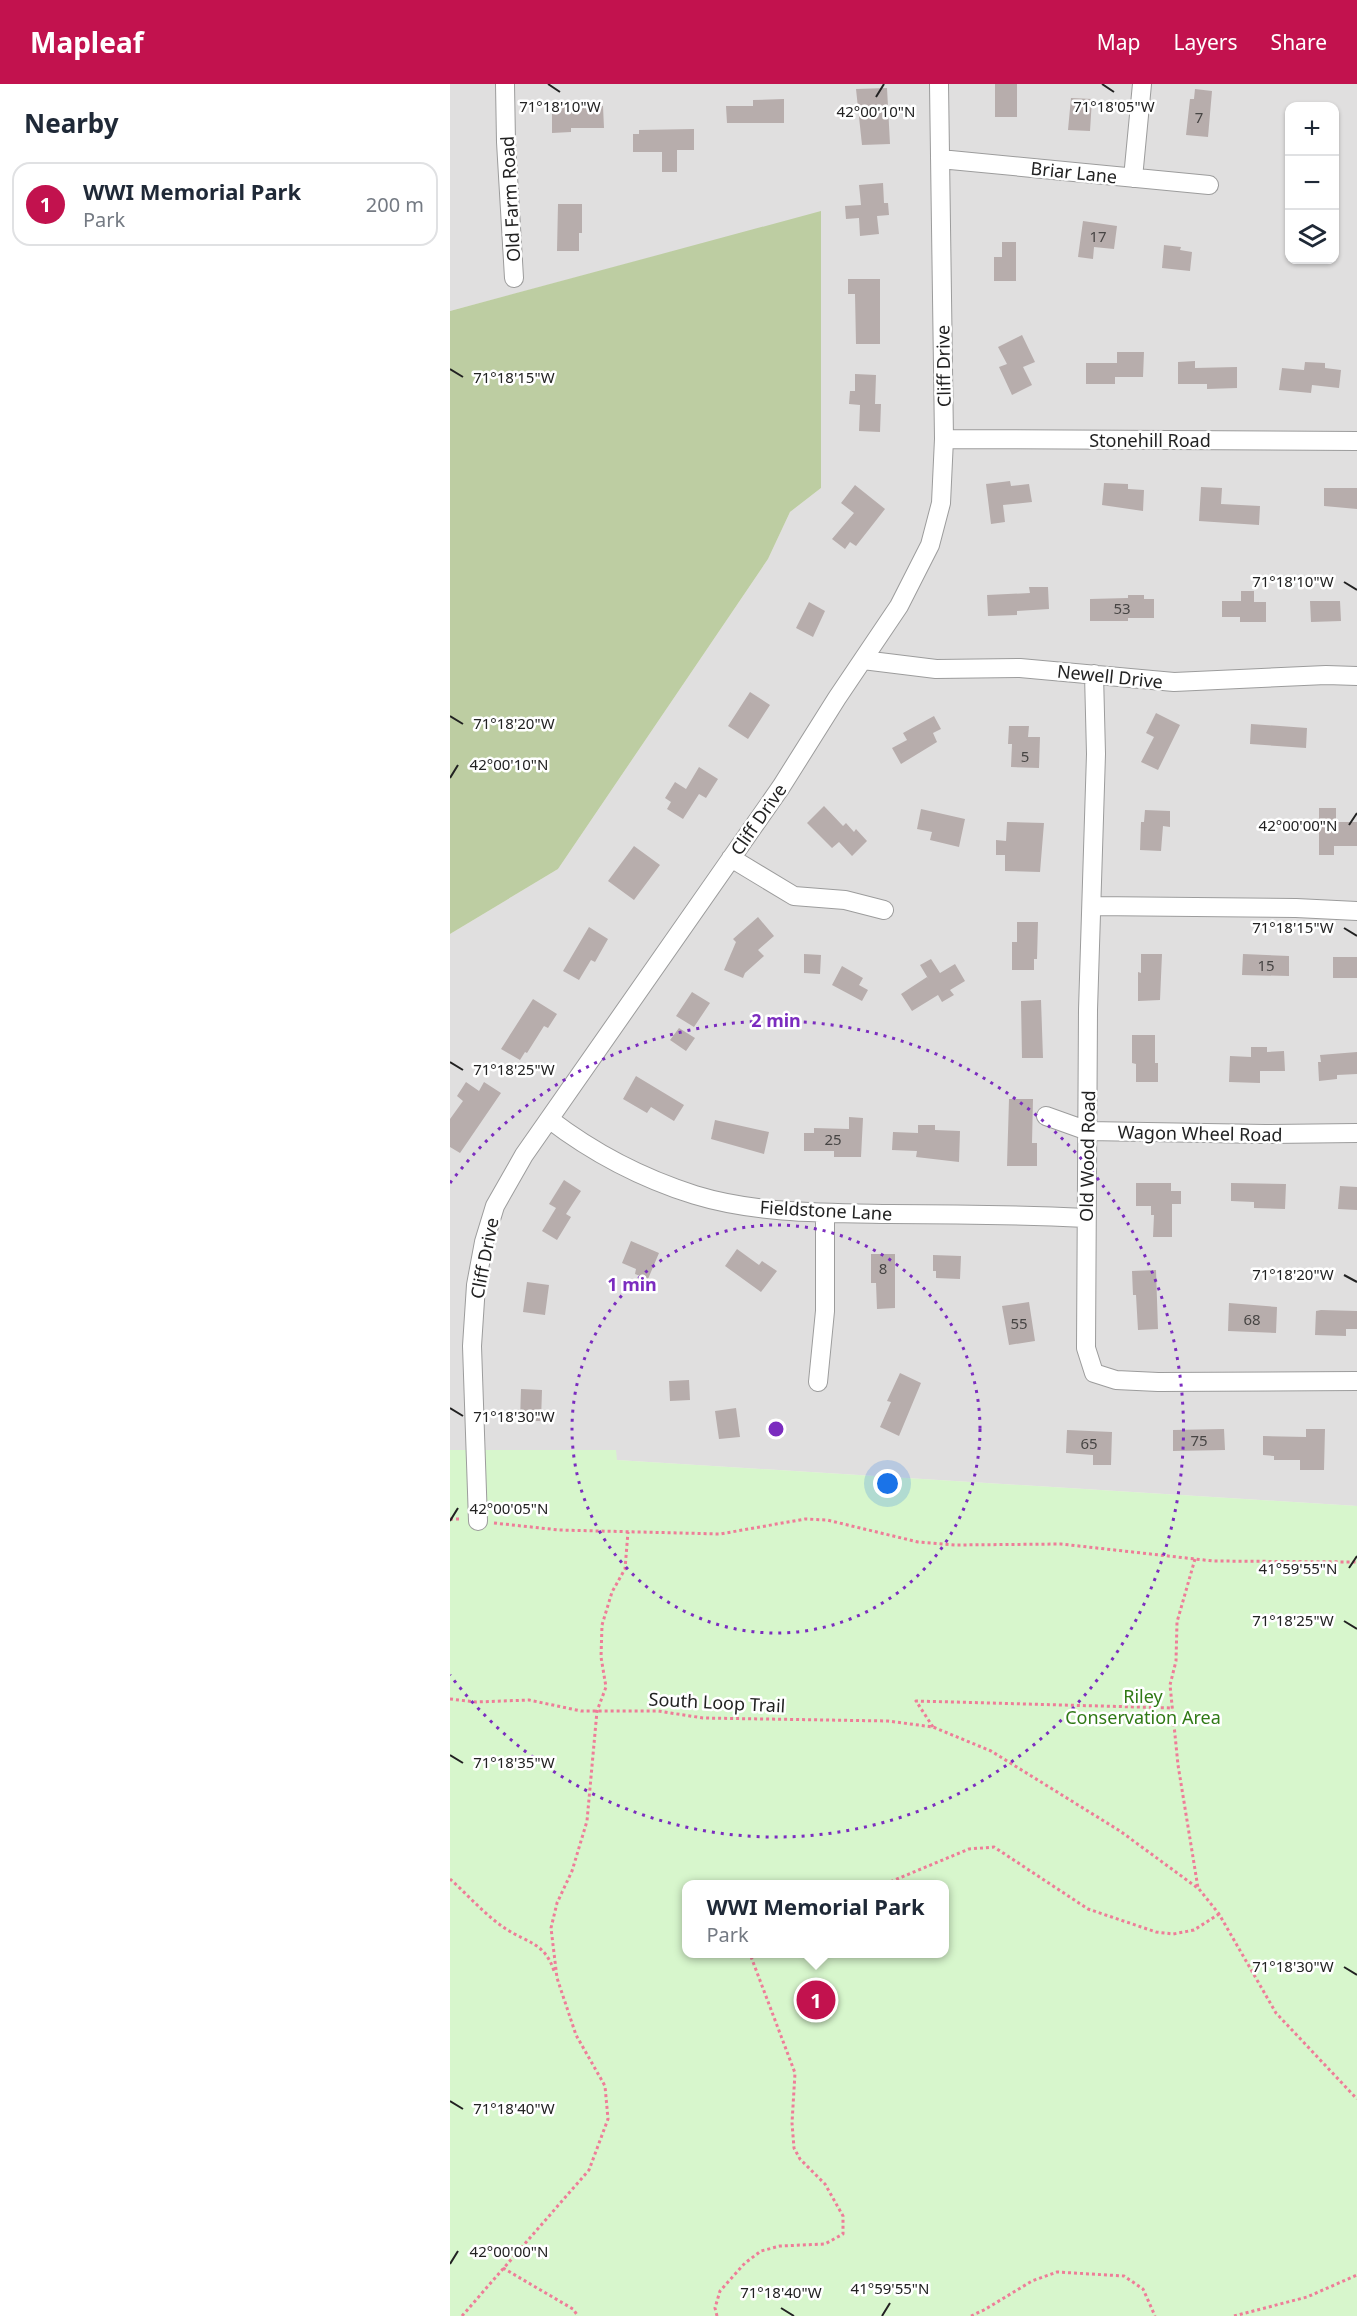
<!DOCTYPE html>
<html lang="en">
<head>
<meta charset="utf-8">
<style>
  :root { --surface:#fff; --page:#f6f6f7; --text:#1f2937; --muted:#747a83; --line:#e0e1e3; --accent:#c2124e }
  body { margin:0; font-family:"Noto Sans",sans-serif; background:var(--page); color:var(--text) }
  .controls { position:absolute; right:18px; top:18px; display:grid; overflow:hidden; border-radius:12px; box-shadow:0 2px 4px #0004 }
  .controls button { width:54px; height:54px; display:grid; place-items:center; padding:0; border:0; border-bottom:2px solid var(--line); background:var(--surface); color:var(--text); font:30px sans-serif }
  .you { position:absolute; left:438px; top:1400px; width:21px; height:21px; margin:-15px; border:4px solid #fff; border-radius:50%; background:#1a73e8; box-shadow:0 0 0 9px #1a73e833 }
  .badge { display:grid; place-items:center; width:39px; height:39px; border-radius:50%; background:var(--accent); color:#fff; font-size:20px; font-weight:700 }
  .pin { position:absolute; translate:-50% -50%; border:3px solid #fff; box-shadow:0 2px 6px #0006 }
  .popup { position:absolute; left:232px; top:1796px; width:267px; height:78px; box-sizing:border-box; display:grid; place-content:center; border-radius:12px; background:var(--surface); filter:drop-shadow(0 2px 4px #0005); font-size:20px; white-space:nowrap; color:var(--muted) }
  .popup b { font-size:22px; color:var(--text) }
  .popup::after { content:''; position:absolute; left:50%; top:100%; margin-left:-12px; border:12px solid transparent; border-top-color:var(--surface) }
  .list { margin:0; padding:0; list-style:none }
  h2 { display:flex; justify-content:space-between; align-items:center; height:78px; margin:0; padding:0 24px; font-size:26px }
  h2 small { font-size:20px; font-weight:400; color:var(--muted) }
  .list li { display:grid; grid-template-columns:39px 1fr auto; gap:18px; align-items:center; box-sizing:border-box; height:84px; margin:0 12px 12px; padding:0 12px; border:2px solid var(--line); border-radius:18px }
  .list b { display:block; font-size:22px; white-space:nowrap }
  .list p { margin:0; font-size:20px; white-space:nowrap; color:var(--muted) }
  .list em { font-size:20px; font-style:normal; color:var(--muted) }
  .icon { flex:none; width:33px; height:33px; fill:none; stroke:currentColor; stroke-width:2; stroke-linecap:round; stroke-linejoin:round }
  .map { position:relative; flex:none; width:907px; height:2232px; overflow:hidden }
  header { display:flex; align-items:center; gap:36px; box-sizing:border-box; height:84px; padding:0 30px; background:var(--accent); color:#fff }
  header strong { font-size:28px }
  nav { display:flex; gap:33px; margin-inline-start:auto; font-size:21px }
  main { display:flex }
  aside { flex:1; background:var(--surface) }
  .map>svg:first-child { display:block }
</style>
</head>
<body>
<header>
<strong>Mapleaf</strong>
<nav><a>Map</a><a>Layers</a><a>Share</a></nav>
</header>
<main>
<aside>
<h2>Nearby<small></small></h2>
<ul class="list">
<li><span class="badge">1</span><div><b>WWI Memorial Park</b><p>Park</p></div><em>200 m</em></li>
</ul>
</aside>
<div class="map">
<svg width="907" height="2232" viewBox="0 0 907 2232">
  <rect width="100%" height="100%" fill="#f1ecea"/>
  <path fill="#e0dfdf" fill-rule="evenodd" d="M 0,0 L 907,0 L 907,1422 L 166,1376 L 165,1366 L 0,1366 L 0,850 L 108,785 L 318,475 L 340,428 L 371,404 L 371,128 L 0,227 ZM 840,22 L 884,22 L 884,176 L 840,176 Z"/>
  <path fill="#bdcda2" d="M 371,127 L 371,404 L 340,428 L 318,475 L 108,785 L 0,850 L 0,227 Z"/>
  <path fill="#d7f6cc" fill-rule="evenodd" d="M 0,1366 L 166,1366 L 167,1376 L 907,1422 L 907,2232 L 0,2232 ZM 237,1800 L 495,1800 L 495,1870 L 237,1870 Z"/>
  <path fill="#b7adac" d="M 545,0 L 567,0 L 567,33 L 545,33 Z
    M 437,4 L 440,60 L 412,61 L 406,5 Z
    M 745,5 L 762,7 L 758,53 L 736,51 L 740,15 L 744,15 Z
    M 621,14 L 642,15 L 640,47 L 618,46 Z
    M 334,15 L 334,39 L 277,39 L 276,22 L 303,22 L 303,16 Z
    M 153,22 L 154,44 L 121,44 L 121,48 L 102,49 L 102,23 Z
    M 244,45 L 244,66 L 227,66 L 227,88 L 212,88 L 212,68 L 183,68 L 183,50 L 189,50 L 189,46 Z
    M 433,99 L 434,119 L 438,119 L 439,131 L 427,132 L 429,150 L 410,152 L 409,134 L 396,135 L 395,122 L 411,121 L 409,101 Z
    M 108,120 L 132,120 L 132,149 L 129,149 L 129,167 L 107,167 Z
    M 633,137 L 667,142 L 664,165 L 644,163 L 643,175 L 628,173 Z
    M 552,158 L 566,158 L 566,197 L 544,197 L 544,173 L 552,173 Z
    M 714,161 L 731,163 L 730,166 L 742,168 L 740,187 L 712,184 Z
    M 398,195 L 430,195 L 430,260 L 406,260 L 405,210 L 398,210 Z
    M 572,251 L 585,278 L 573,283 L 582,301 L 562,311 L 549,283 L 557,280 L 548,263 Z
    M 667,268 L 694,268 L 693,293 L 665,293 L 665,300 L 636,300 L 636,279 L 667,279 Z
    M 745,277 L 745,284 L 787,283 L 787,304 L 757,305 L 757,300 L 728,300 L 728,278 Z
    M 855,278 L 875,279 L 875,284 L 891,286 L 889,304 L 862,301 L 861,309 L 829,306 L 832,284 L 854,286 Z
    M 405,290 L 426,291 L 425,320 L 431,320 L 430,348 L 409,347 L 410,321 L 399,320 L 400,307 L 405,307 Z
    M 560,397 L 561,402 L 579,400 L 582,418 L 553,421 L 555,438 L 541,440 L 536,400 Z
    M 654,399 L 678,400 L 678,405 L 694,406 L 693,427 L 652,421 Z
    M 405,401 L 435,425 L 406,462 L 400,458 L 395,465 L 382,455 L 404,429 L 391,419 Z
    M 751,403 L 772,404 L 771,420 L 810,422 L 809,441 L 749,437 Z
    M 874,404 L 907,404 L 907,425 L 874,422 Z
    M 579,503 L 598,503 L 599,525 L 567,527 L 567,531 L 538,532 L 537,511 L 580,509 Z
    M 791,507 L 804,507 L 804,518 L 816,518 L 816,538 L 790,538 L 790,533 L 772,533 L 772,517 L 791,517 Z
    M 678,511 L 694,511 L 694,515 L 704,515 L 704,534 L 678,534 L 678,537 L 640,537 L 640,515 L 678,514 Z
    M 860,517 L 890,517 L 891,537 L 861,538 Z
    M 359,518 L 375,527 L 363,553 L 346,544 Z
    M 300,608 L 320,621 L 298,655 L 278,642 Z
    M 706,629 L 730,641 L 708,686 L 691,678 L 704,653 L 696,649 Z
    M 484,632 L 491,645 L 483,649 L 487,658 L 451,680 L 442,664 L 457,656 L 453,649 Z
    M 801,640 L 857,644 L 856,664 L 800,660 Z
    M 559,642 L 579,642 L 578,653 L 590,653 L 589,684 L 561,683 L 562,660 L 558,660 Z
    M 249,683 L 268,695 L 256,714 L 249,710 L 233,735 L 217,725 L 221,718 L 215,714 L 225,698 L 236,705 Z
    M 374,722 L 393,742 L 396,739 L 404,748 L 406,745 L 417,757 L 402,772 L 389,758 L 382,764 L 357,739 Z
    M 869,724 L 886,724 L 886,738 L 907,738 L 907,762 L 884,762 L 884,771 L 869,771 Z
    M 471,725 L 515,735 L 509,763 L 480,756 L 482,748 L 467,745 Z
    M 695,726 L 720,727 L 720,743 L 713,742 L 711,767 L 690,766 L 691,738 L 694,738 Z
    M 557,738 L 594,739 L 590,788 L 555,787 L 555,771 L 546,771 L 546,756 L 556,757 Z
    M 184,762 L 210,781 L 184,816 L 158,797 Z
    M 308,833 L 324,852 L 308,866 L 314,872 L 295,889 L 293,894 L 274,886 L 286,858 L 283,855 Z
    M 567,838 L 588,838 L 587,875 L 584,875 L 584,886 L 562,886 L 562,858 L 567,858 Z
    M 139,843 L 158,855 L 145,878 L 141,876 L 129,896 L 113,887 Z
    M 354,870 L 371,871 L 370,890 L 354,889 Z
    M 691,870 L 712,870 L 710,916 L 688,917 L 688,888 L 691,889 Z
    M 793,870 L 839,872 L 839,892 L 792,891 Z
    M 883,873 L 907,873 L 907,894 L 883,894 Z
    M 481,875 L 490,889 L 505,880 L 515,897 L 500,906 L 504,911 L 492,918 L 488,911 L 462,927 L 451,910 L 477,893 L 479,896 L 470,881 Z
    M 392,882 L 413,894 L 409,901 L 418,906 L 412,917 L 382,901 Z
    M 242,908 L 260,919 L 244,943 L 226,932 Z
    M 83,915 L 107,930 L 98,944 L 94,942 L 77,969 L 75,968 L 70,976 L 51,965 Z
    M 591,916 L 593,974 L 572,974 L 571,917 Z
    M 229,944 L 245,954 L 236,967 L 220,956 Z
    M 682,951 L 705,951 L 705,979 L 708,979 L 708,998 L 686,998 L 686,980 L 682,979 Z
    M 801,963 L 817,963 L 817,968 L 834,967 L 835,987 L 810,987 L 810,999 L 779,998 L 780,972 L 801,973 Z
    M 907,968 L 907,990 L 887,991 L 887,995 L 869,997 L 868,978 L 871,978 L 870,971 Z
    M 186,992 L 234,1021 L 224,1037 L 201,1023 L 197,1029 L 173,1015 Z
    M 16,998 L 29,1007 L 34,998 L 51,1009 L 10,1069 L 0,1063 L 0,1035 L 13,1017 L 7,1012 Z
    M 559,1015 L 583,1015 L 582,1059 L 587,1059 L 587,1082 L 557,1082 Z
    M 399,1033 L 413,1034 L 411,1073 L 384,1073 L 384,1067 L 354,1067 L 354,1049 L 364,1049 L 364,1044 L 399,1045 Z
    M 265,1036 L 319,1048 L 314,1070 L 261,1055 Z
    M 468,1041 L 485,1041 L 485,1046 L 510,1047 L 509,1078 L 466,1073 L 467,1067 L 442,1066 L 443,1048 L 468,1049 Z
    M 114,1096 L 131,1107 L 116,1130 L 121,1133 L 107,1156 L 92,1147 L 106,1124 L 99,1120 Z
    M 686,1099 L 721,1099 L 721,1107 L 731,1107 L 731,1120 L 722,1120 L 722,1153 L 703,1153 L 704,1131 L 701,1131 L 701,1122 L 686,1122 Z
    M 781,1099 L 836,1100 L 835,1125 L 804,1124 L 804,1118 L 781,1117 Z
    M 890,1102 L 907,1103 L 907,1126 L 888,1125 Z
    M 181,1157 L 209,1169 L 198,1195 L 185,1190 L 186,1185 L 172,1179 Z
    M 287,1165 L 309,1181 L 312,1177 L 327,1187 L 311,1208 L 275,1182 Z
    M 421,1170 L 445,1170 L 445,1224 L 427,1225 L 426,1199 L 421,1199 Z
    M 483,1171 L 511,1172 L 510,1195 L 486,1194 L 486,1187 L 483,1187 Z
    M 706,1186 L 708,1245 L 688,1246 L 686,1211 L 683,1211 L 682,1187 Z
    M 77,1198 L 99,1201 L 95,1231 L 73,1228 Z
    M 579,1218 L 585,1257 L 559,1261 L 552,1222 Z
    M 779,1219 L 827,1223 L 826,1249 L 778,1247 Z
    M 871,1226 L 907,1227 L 907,1245 L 896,1245 L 896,1252 L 865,1251 L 866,1227 Z
    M 450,1289 L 471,1299 L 449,1352 L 430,1343 L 441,1318 L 437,1317 Z
    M 239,1296 L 240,1316 L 220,1317 L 219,1297 Z
    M 71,1305 L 92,1306 L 91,1337 L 70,1337 Z
    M 286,1324 L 290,1353 L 269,1355 L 265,1327 Z
    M 774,1345 L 775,1366 L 723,1367 L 723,1346 Z
    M 856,1345 L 875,1345 L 874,1386 L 850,1386 L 850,1376 L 824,1376 L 824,1372 L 813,1371 L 813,1352 L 856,1353 Z
    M 617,1346 L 662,1348 L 661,1381 L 643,1381 L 643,1371 L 616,1369 Z"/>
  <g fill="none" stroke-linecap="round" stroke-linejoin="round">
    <defs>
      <path id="minor" d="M 55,0 L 56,58 L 64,194
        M 490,75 L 759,101
        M 683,94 L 692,0
        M 494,355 L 907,357
        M 413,576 L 486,585 L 570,584 L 724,598 L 876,591 L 907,592
        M 644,590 L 646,670 L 638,926 L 636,1264 L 644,1289 L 666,1296 L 708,1298 L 907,1297
        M 281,774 L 344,812 L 395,816 L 434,826
        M 642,822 L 846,824 L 907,827
        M 596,1032 L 638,1047 L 815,1050 L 907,1049
        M 99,1035 C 142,1068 194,1095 245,1111 C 307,1130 376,1129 440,1130 C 505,1130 571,1131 636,1134
        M 368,1298 L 375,1227 L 375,1129
        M 28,1437 L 22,1262 L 26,1201 L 34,1158 L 45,1122 L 74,1071 L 331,703 L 387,614 L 449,522 L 480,461 L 491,419 L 494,355 L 489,0"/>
    </defs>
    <use href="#minor" stroke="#9c9c9c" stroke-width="20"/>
    <path stroke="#ee7d98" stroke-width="3" stroke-dasharray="3 3" stroke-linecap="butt" d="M 0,1435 L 10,1435
      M 44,1439 L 109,1446 L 270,1450 L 355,1435 L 377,1436 L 468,1458 L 506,1461 L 611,1460 L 763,1477 L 907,1478
      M 745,1475 L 727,1538 L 726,1577 L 720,1601 L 728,1681 L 748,1804
      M 0,1615 L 26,1618 L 79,1616 L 131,1627 L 208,1627 L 253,1634 L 438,1637 L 483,1643 L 541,1667 L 670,1747 L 749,1805 L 769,1830 L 826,1929 L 907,2015
      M 483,1643 L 466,1617 L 723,1624
      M 0,1795 C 18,1811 36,1832 56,1845 C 78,1859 95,1859 104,1887
      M 435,1800 L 519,1765 L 544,1763 L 638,1825 L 706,1848 L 723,1850 L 744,1846 L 769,1830
      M 53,2184 L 123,2225 L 128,2232
      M 12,2232 L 139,2086 L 158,2035 L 155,2002 L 126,1951 L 107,1894 L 101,1844 L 107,1819 L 122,1787 L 137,1737 L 147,1627 L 156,1603 L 151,1573 L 152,1541 L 162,1508 L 175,1485 L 178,1448
      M 267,2232 L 265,2224 L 270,2207 L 295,2179 L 311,2167 L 330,2162 L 375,2160 L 393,2150 L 393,2132 L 375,2100 L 350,2075 L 344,2064 L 342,2039 L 345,1989 L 300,1870
      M 521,2232 L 534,2226 L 582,2197 L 607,2188 L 674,2192 L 693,2205 L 705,2232
      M 784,2232 L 857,2213 L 907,2191"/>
    <use href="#minor" stroke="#fff" stroke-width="18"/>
  </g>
  <path fill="none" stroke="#222" stroke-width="2" d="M 98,0 L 110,8M 652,0 L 664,8M 426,13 L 434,0M 0,285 L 13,293M 894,498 L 907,506M 0,632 L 13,640M 0,694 L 8,681M 899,741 L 907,729M 894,844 L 907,852M 0,978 L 13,986M 894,1191 L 907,1198M 0,1324 L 13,1332M 0,1437 L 8,1424M 899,1484 L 907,1472M 894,1537 L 907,1545M 0,1671 L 13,1679M 894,1883 L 907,1891M 0,2017 L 13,2025M 0,2180 L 8,2167M 331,2224 L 344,2232M 432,2232 L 440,2219"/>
  <g fill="none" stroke="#7b2cbf" stroke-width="3" stroke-dasharray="3 6">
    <circle cx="326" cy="1345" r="204"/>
    <path d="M0 1099A408 408 0 1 1 0 1591"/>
  </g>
  <g text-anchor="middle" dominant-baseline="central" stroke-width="5" stroke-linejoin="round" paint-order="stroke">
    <g font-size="15" fill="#474544">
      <text x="749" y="33">7</text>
      <text x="648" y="152">17</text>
      <text x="672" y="524">53</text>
      <text x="575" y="672">5</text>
      <text x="816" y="881">15</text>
      <text x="383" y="1055">25</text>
      <text x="433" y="1184">8</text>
      <text x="802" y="1235">68</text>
      <text x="569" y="1239">55</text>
      <text x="749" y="1356">75</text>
      <text x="639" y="1359">65</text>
    </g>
    <g font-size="18" fill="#222" stroke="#fff">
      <text transform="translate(624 88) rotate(6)">Briar Lane</text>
      <text transform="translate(60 115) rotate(-93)">Old Farm Road</text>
      <text transform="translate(493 282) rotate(-91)">Cliff Drive</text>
      <text x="700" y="356">Stonehill Road</text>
      <text transform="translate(660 592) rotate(6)">Newell Drive</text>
      <text transform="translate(308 735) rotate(-55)">Cliff Drive</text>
      <text transform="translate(750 1049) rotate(1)">Wagon Wheel Road</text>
      <text transform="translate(637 1072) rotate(-89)">Old Wood Road</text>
      <text transform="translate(376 1126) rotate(3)">Fieldstone Lane</text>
      <text transform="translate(34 1174) rotate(-79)">Cliff Drive</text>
      <text transform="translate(267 1618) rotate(3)">South Loop Trail</text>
    </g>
    <g font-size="18" fill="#307a16" stroke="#fff">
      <text x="693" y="1612">Riley<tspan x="693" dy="21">Conservation Area</tspan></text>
    </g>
  </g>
  <g font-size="15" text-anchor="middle" fill="#222" stroke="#fff" stroke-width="5" stroke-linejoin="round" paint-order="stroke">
    <text x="110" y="28">71°18'10"W</text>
    <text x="664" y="28">71°18'05"W</text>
    <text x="426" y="33">42°00'10"N</text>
    <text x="64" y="299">71°18'15"W</text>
    <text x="843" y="503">71°18'10"W</text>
    <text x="64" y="645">71°18'20"W</text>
    <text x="59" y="686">42°00'10"N</text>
    <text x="848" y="747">42°00'00"N</text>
    <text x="843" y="849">71°18'15"W</text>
    <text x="64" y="991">71°18'25"W</text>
    <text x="843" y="1196">71°18'20"W</text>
    <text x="64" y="1338">71°18'30"W</text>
    <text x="59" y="1430">42°00'05"N</text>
    <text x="848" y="1490">41°59'55"N</text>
    <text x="843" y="1542">71°18'25"W</text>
    <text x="64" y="1684">71°18'35"W</text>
    <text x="843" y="1888">71°18'30"W</text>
    <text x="64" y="2030">71°18'40"W</text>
    <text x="59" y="2173">42°00'00"N</text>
    <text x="440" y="2210">41°59'55"N</text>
    <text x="331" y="2214">71°18'40"W</text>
  </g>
  <circle cx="326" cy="1345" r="9" fill="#7b2cbf" stroke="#fff" stroke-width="3"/>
  <g font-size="18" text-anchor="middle" font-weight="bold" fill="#7b2cbf" stroke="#fff" stroke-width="5" stroke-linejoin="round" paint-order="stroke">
    <text x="326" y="943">2 min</text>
    <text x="182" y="1207">1 min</text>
  </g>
</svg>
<div class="controls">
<button>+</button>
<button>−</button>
<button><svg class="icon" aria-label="layers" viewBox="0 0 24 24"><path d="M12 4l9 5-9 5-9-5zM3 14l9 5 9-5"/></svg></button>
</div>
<div class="you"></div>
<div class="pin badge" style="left:366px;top:1916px">1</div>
<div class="popup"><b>WWI Memorial Park</b>Park</div>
</div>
</main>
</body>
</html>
